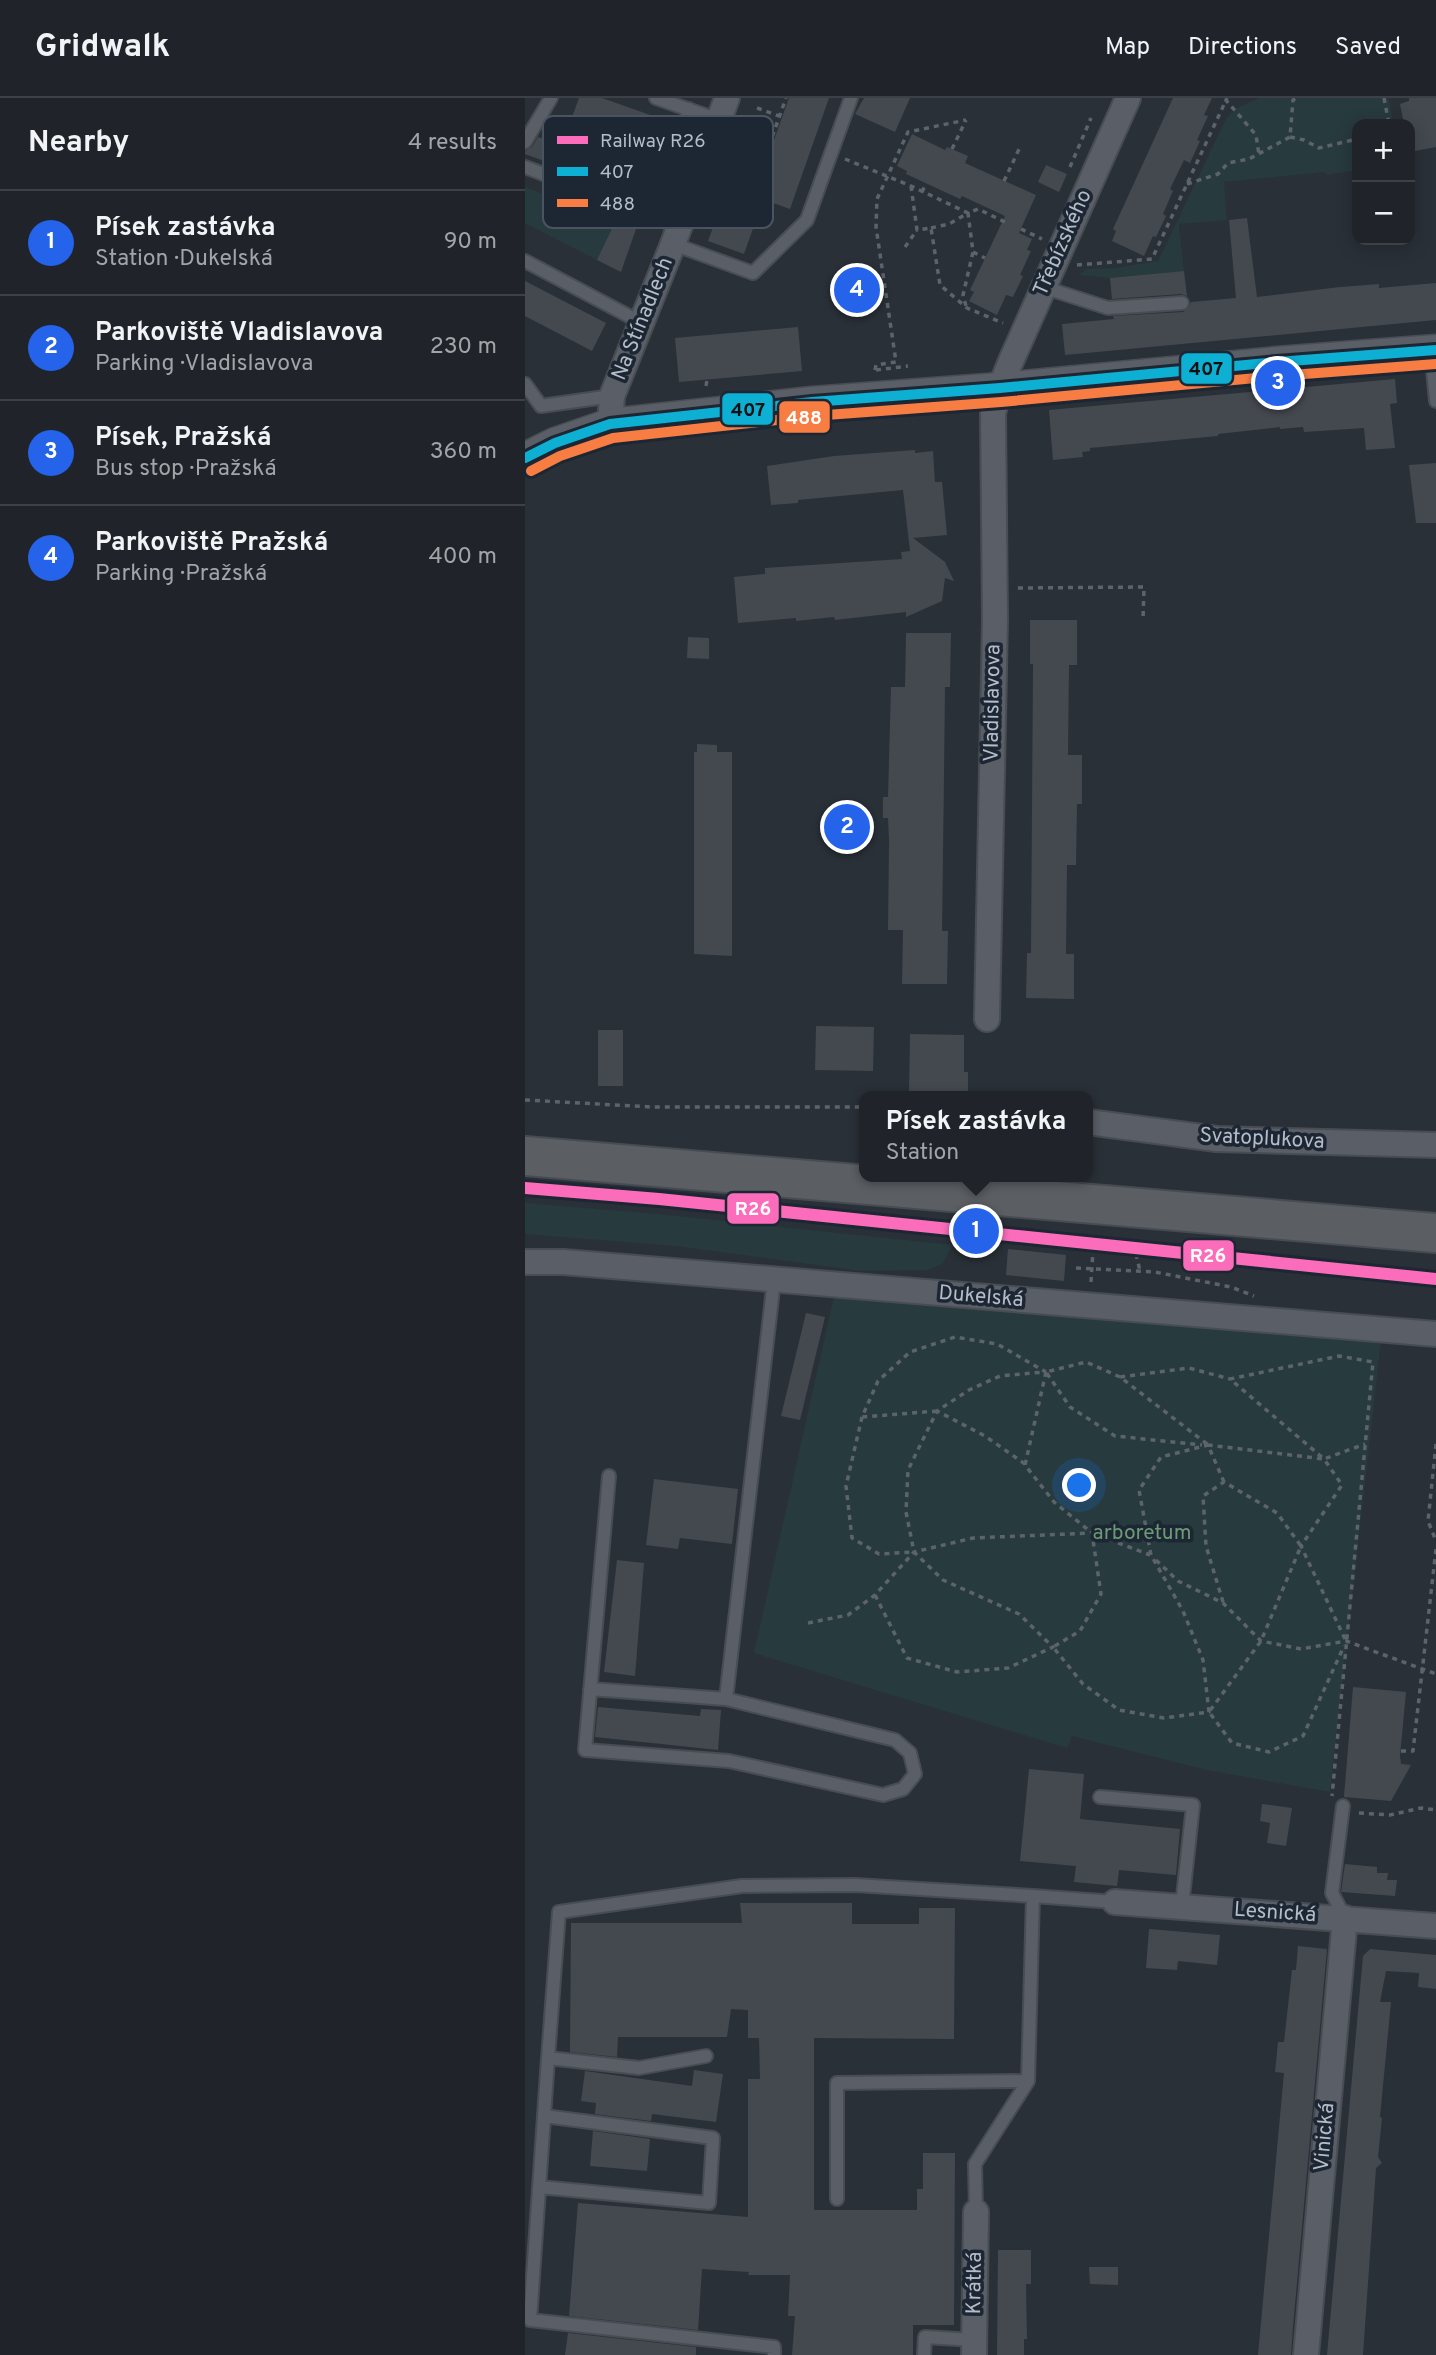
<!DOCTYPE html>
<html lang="en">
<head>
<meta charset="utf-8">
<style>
  :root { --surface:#20242a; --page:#2d3036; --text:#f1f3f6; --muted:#a2a4a8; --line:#3d4147; --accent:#2563eb }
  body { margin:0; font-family:Overpass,sans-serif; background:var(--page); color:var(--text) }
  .controls { position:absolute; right:21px; top:21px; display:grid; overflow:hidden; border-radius:14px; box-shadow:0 4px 18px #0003 }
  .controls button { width:63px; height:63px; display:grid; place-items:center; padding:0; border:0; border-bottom:2px solid var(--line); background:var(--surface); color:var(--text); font:35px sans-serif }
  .you { position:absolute; left:555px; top:1388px; width:24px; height:24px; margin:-18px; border:5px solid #fff; border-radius:50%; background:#1a73e8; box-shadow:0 0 0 10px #1a73e833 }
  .badge { display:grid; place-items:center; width:46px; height:46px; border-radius:50%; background:var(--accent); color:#fff; font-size:23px; font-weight:700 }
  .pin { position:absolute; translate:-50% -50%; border:4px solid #fff; box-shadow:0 2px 7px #0006 }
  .popup { position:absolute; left:334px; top:993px; width:234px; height:91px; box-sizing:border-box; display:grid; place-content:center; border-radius:14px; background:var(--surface); filter:drop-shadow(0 2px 5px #0005); font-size:23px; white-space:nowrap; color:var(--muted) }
  .popup b { font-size:26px; color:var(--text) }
  .popup::after { content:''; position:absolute; left:50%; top:100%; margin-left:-14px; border:14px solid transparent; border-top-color:var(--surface) }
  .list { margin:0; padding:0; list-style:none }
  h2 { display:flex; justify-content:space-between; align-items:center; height:91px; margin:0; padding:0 28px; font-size:30px }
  h2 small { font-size:23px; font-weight:400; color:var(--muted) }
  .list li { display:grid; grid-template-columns:46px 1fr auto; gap:21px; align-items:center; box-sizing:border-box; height:105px; padding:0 28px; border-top:2px solid var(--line) }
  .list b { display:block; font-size:26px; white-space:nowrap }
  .list p { margin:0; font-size:23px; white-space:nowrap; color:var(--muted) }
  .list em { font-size:23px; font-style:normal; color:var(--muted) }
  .map { position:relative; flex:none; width:911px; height:2257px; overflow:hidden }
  header { display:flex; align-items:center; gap:42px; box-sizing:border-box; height:98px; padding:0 35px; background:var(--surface); border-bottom:2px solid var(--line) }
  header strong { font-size:33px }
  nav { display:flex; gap:38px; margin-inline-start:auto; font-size:24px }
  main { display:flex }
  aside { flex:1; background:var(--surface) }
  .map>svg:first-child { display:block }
</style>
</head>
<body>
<header>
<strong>Gridwalk</strong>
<nav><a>Map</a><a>Directions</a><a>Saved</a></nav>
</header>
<main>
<aside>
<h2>Nearby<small>4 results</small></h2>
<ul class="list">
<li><span class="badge">1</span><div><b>Písek zastávka</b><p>Station · Dukelská</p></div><em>90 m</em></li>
<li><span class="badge">2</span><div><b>Parkoviště Vladislavova</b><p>Parking · Vladislavova</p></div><em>230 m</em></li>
<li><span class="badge">3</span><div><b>Písek, Pražská</b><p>Bus stop · Pražská</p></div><em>360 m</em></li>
<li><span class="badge">4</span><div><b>Parkoviště Pražská</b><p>Parking · Pražská</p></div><em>400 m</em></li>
</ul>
</aside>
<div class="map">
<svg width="911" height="2257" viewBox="0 0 911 2257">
  <rect width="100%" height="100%" fill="#2a3038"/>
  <path fill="#273a3e" d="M 734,0 L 864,0 L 868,26 L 832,26 L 832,72 L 801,77 L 800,74 L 699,84 L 702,122 L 654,126 L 659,173 L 584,180 L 554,177 L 561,171 L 590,170 L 633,163 L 702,19 L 712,10 Z
    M 0,89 L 91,122 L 80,150 L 72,162 L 0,125 Z
    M 0,1105 L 133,1116 L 428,1147 L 417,1166 L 402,1172 L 337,1173 L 151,1148 L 0,1136 Z
    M 310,1194 L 856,1242 L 805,1694 L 682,1672 L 547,1638 L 542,1650 L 229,1555 Z"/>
  <path fill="#444950" d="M 54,0 L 77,0 L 148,25 L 96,174 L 72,162 L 91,122 L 77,117 L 88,88 L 0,56 L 0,53 L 7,49 L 13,39 L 37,47 Z
    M 264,0 L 304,0 L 265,111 L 229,98 Z
    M 339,0 L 385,0 L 370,34 L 330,16 Z
    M 648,0 L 687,0 L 679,17 L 683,18 L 672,42 L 675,43 L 665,65 L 659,62 L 645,91 L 648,93 L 638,116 L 641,118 L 631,139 L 628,138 L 619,158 L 587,143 L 591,133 L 588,131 Z
    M 884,0 L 911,0 L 911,49 L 885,54 L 885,26 L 879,26 L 875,6 L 884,3 Z
    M 387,36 L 420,52 L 422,49 L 443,58 L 440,65 L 511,97 L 494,135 L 507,141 L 502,152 L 506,153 L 495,177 L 498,178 L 488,199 L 481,197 L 472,217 L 444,203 L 449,194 L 445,192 L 480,118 L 437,98 L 435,101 L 381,76 L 382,73 L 372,68 Z
    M 521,67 L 542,76 L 534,94 L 513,84 Z
    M 203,89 L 238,102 L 219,156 L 183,143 Z
    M 722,120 L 732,199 L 815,189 L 854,186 L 854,190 L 911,185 L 911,222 L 540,257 L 537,226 L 589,221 L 588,218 L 658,214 L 664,209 L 666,204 L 711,200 L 704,122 Z
    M 659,173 L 662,198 L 656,196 L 587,201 L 585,180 Z
    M 0,183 L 81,225 L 67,253 L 0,218 Z
    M 273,229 L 277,273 L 154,284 L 150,240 Z
    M 870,281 L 872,305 L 865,306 L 870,350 L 841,352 L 839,330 L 779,334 L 778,329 L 755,331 L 755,329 L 693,336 L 693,338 L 565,350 L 565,353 L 557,354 L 558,359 L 528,362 L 524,312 Z
    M 390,352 L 390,355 L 408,353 L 410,384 L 417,384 L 422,437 L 388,440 L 420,464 L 429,483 L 420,480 L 417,503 L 381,519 L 381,514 L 310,522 L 309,519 L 271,523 L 271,520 L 213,525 L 209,479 L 240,476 L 240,470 L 377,461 L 376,454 L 385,453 L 378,392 L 273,402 L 273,405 L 246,407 L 242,368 L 309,358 Z
    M 911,365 L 911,425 L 891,425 L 884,367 Z
    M 505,522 L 552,522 L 552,567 L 544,567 L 543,657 L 557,657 L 557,706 L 552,706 L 551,767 L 542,767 L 541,856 L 549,856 L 549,901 L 501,900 L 502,855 L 506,855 L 508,566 L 505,566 Z
    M 381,535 L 426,535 L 425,589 L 420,589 L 419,677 L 417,833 L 423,833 L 422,886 L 377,886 L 378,832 L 363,832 L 364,743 L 363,720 L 358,720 L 358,699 L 363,699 L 366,589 L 380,589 Z
    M 163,539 L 184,540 L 184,561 L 162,560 Z
    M 172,646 L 192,647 L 192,654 L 207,654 L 207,858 L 169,856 L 169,654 L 172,654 Z
    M 291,928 L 349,929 L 348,973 L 290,972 Z
    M 73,932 L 98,932 L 98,988 L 73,988 Z
    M 385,936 L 439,937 L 439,974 L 443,974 L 443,993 L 384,993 Z
    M 483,1151 L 541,1157 L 539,1183 L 481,1177 Z
    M 281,1215 L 300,1219 L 275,1322 L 256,1318 Z
    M 129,1381 L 213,1391 L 207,1446 L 155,1440 L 153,1451 L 121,1447 Z
    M 92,1462 L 119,1465 L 110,1578 L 79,1574 Z
    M 828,1589 L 881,1594 L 875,1658 L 876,1666 L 886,1667 L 866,1703 L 819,1699 Z
    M 73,1609 L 175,1618 L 176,1611 L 196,1612 L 193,1652 L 70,1639 Z
    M 504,1671 L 559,1676 L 555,1721 L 655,1731 L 651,1777 L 594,1772 L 592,1788 L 549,1784 L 551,1768 L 495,1763 Z
    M 737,1706 L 767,1710 L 761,1748 L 742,1745 L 745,1725 L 735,1723 Z
    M 820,1766 L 852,1769 L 852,1775 L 863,1775 L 862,1782 L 872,1782 L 870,1798 L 816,1794 Z
    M 215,1805 L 327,1805 L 327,1826 L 394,1826 L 394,1810 L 430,1810 L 429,1941 L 289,1940 L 289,2112 L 392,2112 L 392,2091 L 398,2091 L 398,2055 L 430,2055 L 429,2227 L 388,2227 L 388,2257 L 267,2257 L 270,2218 L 263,2218 L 265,2177 L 223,2177 L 224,2174 L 177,2171 L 173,2232 L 44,2218 L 53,2105 L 223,2119 L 223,1981 L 235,1981 L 234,1940 L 223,1940 L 223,1912 L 206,1911 L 202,1939 L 93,1939 L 92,1959 L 45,1954 L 46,1825 L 217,1825 Z
    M 624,1831 L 695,1837 L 692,1867 L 653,1863 L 652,1872 L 621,1870 Z
    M 773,1848 L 802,1851 L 768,2229 L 766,2257 L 733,2257 L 759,1975 L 750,1974 L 753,1944 L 759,1944 L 767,1872 L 771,1872 Z
    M 845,1851 L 911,1857 L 911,1891 L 893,1889 L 894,1875 L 861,1873 L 855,1904 L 866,1904 L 855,2019 L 857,2020 L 853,2059 L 857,2065 L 851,2070 L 838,2257 L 802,2257 L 838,1858 Z
    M 169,1972 L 198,1976 L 191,2024 L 127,2016 L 126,2023 L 70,2016 L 71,2005 L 56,2003 L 60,1973 L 167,1988 Z
    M 68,2033 L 125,2041 L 122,2073 L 65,2068 Z
    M 473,2152 L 506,2152 L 506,2186 L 501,2186 L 502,2241 L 499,2241 L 499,2257 L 472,2257 Z
    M 564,2169 L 593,2169 L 593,2187 L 565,2186 Z
    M 43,2235 L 171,2249 L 171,2257 L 40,2257 Z"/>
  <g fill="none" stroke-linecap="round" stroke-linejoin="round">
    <defs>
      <path id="service" d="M 131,0 L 194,22
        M 0,44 L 26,0
        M 0,69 L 76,98
        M 136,86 L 166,97
        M 155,128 L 125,119 L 164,11
        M 148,146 L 228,175 L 282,122 L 326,0
        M 0,163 L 117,225
        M 518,189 L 583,210 L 657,205
        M 906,253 L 911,303
        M 0,286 L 16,308 L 87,298
        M 84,1378 L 60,1652 L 204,1663 L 358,1697 L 378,1691 L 390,1676 L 385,1655 L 370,1642 L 201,1601 L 249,1182
        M 65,1591 L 201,1601
        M 575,1699 L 668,1707 L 657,1808
        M 818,1708 L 807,1795 L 820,1820
        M 181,1958 L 114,1970 L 23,1960 L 34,1814 L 217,1788 L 330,1787 L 508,1798
        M 23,1960 L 5,2222 L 249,2249 L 249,2257
        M 14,2089 L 184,2105 L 188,2040 L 19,2018
        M 312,2101 L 312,1985 L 503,1983
        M 451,2114 L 450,2066 L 503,1983 L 508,1798 L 590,1804
        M 399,2257 L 400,2239 L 449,2242"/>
      <path id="minor" d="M 85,326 L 87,298 L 148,146 L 202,0
        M 462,921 L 470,522 L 468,315 L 475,290 L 486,263 L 603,0
        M 563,1024 L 692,1041 L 911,1047
        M 0,1164 L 38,1164 L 911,1236
        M 590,1804 L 911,1828
        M 449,2257 L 451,2114
        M 781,2257 L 820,1820"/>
      <path id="tertiary" d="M 0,360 L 30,345 L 85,326 L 287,304 L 475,290 L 752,264 L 911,252"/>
      <path id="trunk" d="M 0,1058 L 911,1135"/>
    </defs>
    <use href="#service" stroke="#484c53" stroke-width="16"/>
    <use href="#minor" stroke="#484c53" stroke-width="28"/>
    <use href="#tertiary" stroke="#484c53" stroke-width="33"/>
    <use href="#trunk" stroke="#474c53" stroke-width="42"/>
    <path stroke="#5d636a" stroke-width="3.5" stroke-dasharray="5 5" stroke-linecap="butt" d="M 859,0 L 864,26
      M 700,1 L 731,37 L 734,57
      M 232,10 L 257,19
      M 765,39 L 779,42 L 794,50 L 832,41
      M 427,51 L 441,22
      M 216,53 L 242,62
      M 320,61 L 386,88 L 443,115 L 453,111 L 484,126
      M 545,69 L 566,20
      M 479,83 L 496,47
      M 662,86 L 693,76 L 703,65 L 724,61 L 765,39 L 768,2 L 771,0
      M 386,88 L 392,132 L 406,130 L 415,187 L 442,210 L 478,225
      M 397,94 L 401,85
      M 227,95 L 261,0
      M 188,105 L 196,108
      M 406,130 L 424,126 L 443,115 L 448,154 L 438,197 L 441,208
      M 496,131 L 517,141
      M 380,149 L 392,132
      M 448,154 L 460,160
      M 552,167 L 627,161 L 702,0
      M 350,272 L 351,267 L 371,264 L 351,129 L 352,101 L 383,34 L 441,22
      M 351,272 L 383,268
      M 181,288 L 182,282
      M 493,490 L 619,489 L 618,523
      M 0,1002 L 127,1009 L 339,1009
      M 611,1156 L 615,1173
      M 551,1170 L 630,1174 L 706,1189 L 729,1198
      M 566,1184 L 568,1152
      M 521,1274 L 500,1367 L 529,1404 L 567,1435 L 576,1496 L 555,1533 L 528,1549 L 558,1586 L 594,1612 L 639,1620 L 684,1614 L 678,1562 L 658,1513 L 626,1457 L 614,1392 L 636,1359 L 683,1347
      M 595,1279 L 561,1264 L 521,1274 L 545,1309 L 590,1338 L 677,1347
      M 412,1313 L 337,1319 L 353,1283 L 385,1254 L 430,1239 L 472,1246 L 521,1274
      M 337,1319 L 321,1388 L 327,1440 L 354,1456 L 389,1454
      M 682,1346 L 595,1279 L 664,1270 L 705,1281
      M 911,1346 L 903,1423 L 911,1443
      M 500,1366 L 460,1338 L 412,1313 L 444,1292 L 475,1278 L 519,1274
      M 699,1384 L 683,1347 L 799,1361 L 705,1281 L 814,1258 L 848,1264 L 807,1698
      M 631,1462 L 653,1483 L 698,1505 L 736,1543 L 776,1551 L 821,1543 L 911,1576
      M 350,1497 L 382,1560 L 432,1574 L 483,1570 L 528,1549 L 494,1516 L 418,1482 L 389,1454 L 381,1414 L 383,1372 L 412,1313
      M 698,1504 L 681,1448 L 678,1398 L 699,1384 L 752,1415 L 776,1448 L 736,1543 L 684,1614 L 707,1645 L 744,1654 L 778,1638 L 819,1548
      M 283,1525 L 323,1517 L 350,1497 L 389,1454 L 448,1440 L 567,1435 L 625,1457
      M 820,1541 L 776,1448 L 817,1387 L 799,1361 L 840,1346
      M 876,1653 L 888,1653 L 911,1451
      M 834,1715 L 865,1717 L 896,1710 L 911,1712"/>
    <use href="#service" stroke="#5a5e66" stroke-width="12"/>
    <use href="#minor" stroke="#5a5e66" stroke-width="24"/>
    <use href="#tertiary" stroke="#5a5e66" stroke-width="30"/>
    <use href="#trunk" stroke="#5b5f64" stroke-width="38"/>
    <defs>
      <path id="bus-1" d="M 0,360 L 30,345 L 85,326 L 287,304 L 475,290 L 752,264 L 911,252"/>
      <path id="bus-2" d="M 6,373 L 35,358 L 88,340 L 288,318 L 476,304 L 753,278 L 911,266"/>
    </defs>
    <use href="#bus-1" stroke="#1d2633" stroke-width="16"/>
    <use href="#bus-2" stroke="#1d2633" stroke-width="16"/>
    <use href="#bus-1" stroke="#0dafd3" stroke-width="10"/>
    <use href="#bus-2" stroke="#f77d43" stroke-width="10"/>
    <defs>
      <path id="rail-1" d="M 0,1090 L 134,1101 L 911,1181"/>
    </defs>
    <use href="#rail-1" stroke="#1d2633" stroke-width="18"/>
    <use href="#rail-1" stroke="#fb6dba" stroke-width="12"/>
  </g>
  <g text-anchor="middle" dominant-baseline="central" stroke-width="7" stroke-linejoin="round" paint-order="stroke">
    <g font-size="21" fill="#b4bcc9" stroke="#1d2633">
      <text transform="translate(538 145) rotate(-66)">Třebízského</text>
      <text transform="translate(118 221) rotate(-68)">Na Stínadlech</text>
      <text transform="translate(468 605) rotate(-89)">Vladislavova</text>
      <text transform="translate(737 1041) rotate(3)">Svatoplukova</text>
      <text transform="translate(456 1199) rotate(5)">Dukelská</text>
      <text transform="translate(750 1815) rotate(4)">Lesnická</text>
      <text transform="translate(800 2039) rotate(-85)">Vinická</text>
      <text transform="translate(450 2185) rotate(-89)">Krátká</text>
    </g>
    <g font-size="21" fill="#6b9a76" stroke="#1d2633">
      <text x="617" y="1435">arboretum</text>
    </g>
  </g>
  <rect x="18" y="18" width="230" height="112" rx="10" fill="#1d2633" stroke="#4a5360" stroke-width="2"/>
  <rect x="32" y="38" width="31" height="8" fill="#fb6dba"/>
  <rect x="32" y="69" width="31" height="9" fill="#0dafd3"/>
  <rect x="32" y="101" width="31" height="8" fill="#f77d43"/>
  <g font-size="19" fill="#b4bcc9">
    <text x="75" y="49">Railway R26</text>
    <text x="75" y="80">407</text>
    <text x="75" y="112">488</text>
  </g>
  <g stroke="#1d2633" stroke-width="2.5">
    <rect x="655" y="254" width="53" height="33" rx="7" fill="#0dafd3"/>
    <rect x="196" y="294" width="53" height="34" rx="7" fill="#0dafd3"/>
    <rect x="253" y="302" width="53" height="34" rx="7" fill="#f77d43"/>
    <rect x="201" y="1094" width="54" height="33" rx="7" fill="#fb6dba"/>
    <rect x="657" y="1141" width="53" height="33" rx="7" fill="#fb6dba"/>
  </g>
  <g font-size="19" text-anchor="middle" font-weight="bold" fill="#fff">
    <text x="279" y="326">488</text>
    <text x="228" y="1117">R26</text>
    <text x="683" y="1164">R26</text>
  </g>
  <g font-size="19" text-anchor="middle" font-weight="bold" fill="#111">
    <text x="681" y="277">407</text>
    <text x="223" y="318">407</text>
  </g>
</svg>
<div class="controls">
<button>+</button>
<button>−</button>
</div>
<div class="you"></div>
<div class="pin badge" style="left:451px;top:1133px">1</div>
<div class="popup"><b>Písek zastávka</b>Station</div>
<div class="pin badge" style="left:322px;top:729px">2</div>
<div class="pin badge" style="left:753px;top:285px">3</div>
<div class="pin badge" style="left:332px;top:192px">4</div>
</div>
</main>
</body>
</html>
